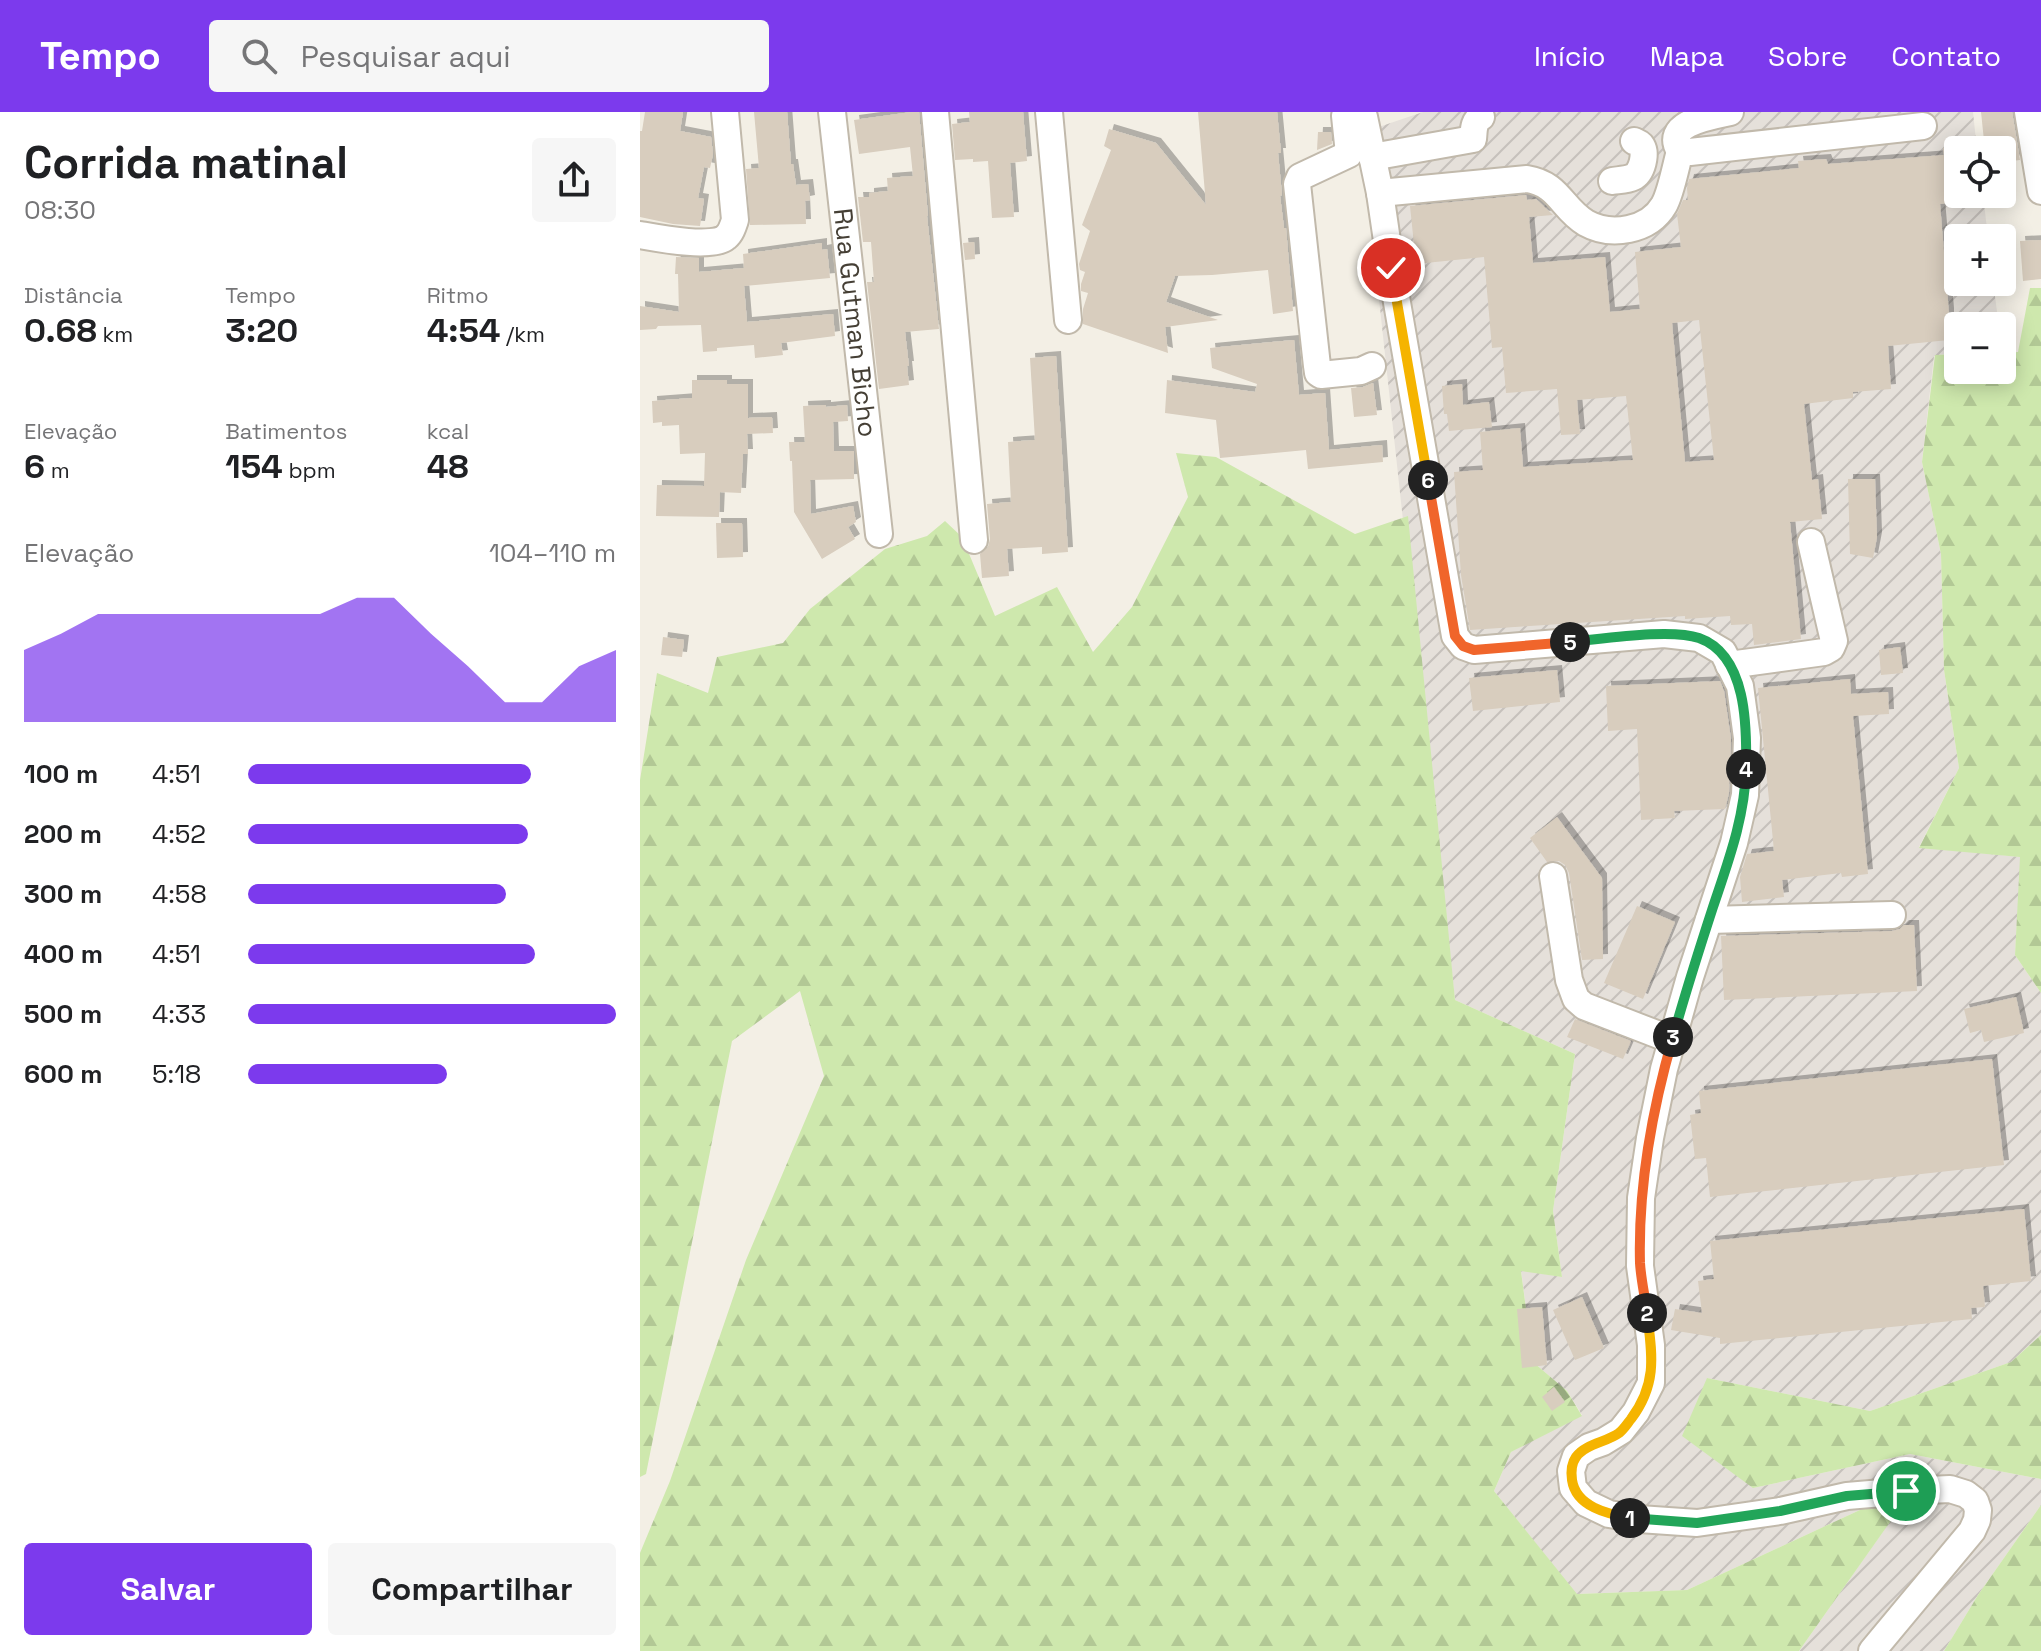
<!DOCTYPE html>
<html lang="pt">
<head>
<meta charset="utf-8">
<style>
  body { margin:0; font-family:"Space Grotesk",sans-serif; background:#f6f6f6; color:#202124; height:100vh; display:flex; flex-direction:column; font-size:30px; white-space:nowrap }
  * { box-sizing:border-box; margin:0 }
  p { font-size:26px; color:#757577 }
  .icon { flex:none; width:44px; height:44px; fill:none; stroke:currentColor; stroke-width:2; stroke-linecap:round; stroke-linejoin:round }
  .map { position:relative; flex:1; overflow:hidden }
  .sheet { display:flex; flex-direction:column; background:#fff; width:640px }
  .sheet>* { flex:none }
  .tools { position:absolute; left:1304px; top:24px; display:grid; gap:16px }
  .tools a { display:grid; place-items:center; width:72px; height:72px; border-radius:8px; background:#fff; box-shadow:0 4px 20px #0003; font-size:40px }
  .pin { position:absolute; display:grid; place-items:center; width:68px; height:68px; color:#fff; margin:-34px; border:4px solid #fff; border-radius:50%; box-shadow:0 2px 8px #0007 }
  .km { position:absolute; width:40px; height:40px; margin:-20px; border-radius:50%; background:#222; color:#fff; font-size:22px; line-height:40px; text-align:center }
  .round { display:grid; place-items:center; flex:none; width:84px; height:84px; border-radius:8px; background:#f6f6f6 }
  .summary { display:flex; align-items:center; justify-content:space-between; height:136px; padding:0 24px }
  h1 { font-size:44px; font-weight:700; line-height:60px }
  .stats { display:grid; grid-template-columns:repeat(3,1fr); gap:12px; height:136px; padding:8px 24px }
  .stats div { display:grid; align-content:center }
  .stats b { font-size:34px; font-weight:700 }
  .stats small { font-size:22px; font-weight:400 }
  .stats p { font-size:22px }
  .chart { height:224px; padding:16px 24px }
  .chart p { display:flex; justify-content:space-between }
  .chart svg { width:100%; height:144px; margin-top:8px; fill:#7c3aed; opacity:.7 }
  .primary-button { display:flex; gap:16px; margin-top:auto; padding:16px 24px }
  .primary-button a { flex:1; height:92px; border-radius:8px; background:#7c3aed; color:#fff; font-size:32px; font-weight:700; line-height:92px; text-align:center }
  .primary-button a+a { background:#f6f6f6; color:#202124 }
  ul { padding:0 24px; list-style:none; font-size:26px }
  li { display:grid; grid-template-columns:128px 96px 1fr; align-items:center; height:60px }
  li i { height:20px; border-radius:10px; background:#7c3aed }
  header { display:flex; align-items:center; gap:48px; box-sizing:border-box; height:112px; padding:0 40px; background:#7c3aed; color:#fff }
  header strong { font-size:38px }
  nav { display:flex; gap:44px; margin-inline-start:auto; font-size:28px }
  .search { width:560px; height:72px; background:#f6f6f6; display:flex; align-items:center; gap:20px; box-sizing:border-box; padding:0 28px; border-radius:8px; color:#757577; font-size:30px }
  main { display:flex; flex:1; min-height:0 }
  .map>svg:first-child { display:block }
  .industrial { fill:url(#industrial-furrows) }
  .forest { fill:url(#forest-firs) }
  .building { fill:#d8cdbe; fill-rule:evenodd; filter:url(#shadow) }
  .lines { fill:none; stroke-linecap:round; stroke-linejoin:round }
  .minor-casing { stroke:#c1b9ab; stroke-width:30 }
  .minor { stroke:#fff; stroke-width:26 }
  .split-1-casing { stroke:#fff; stroke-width:16 }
  .split-2-casing { stroke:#fff; stroke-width:16 }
  .split-3-casing { stroke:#fff; stroke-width:16 }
  .split-4-casing { stroke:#fff; stroke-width:16 }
  .split-5-casing { stroke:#fff; stroke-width:16 }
  .split-6-casing { stroke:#fff; stroke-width:16 }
  .split-7-casing { stroke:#fff; stroke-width:16 }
  .split-1 { stroke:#22a559; stroke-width:10 }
  .split-2 { stroke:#f5b400; stroke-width:10 }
  .split-3 { stroke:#f0652b; stroke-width:10 }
  .split-4 { stroke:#22a559; stroke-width:10 }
  .split-5 { stroke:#22a559; stroke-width:10 }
  .split-6 { stroke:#f0652b; stroke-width:10 }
  .split-7 { stroke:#f5b400; stroke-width:10 }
  .labels { text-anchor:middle; stroke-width:6; stroke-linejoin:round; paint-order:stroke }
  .street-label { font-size:26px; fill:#453f35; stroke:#fff }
</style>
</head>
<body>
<header>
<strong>Tempo</strong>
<div class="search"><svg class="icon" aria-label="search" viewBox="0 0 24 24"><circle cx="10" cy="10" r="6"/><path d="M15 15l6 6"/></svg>Pesquisar aqui</div>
<nav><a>Início</a><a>Mapa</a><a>Sobre</a><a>Contato</a></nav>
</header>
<main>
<section class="sheet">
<div class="summary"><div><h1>Corrida matinal</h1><p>08:30</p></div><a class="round"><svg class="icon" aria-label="share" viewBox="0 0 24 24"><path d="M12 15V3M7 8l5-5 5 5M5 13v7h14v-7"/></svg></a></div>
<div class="stats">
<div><p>Distância</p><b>0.68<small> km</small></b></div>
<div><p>Tempo</p><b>3:20</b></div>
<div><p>Ritmo</p><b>4:54<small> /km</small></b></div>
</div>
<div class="stats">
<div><p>Elevação</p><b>6<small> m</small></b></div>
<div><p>Batimentos</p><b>154<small> bpm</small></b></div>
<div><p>kcal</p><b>48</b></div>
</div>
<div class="chart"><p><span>Elevação</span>104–110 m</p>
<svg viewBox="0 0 160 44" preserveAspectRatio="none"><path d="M0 44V22L10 17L20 11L30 11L40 11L50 11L60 11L70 11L80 11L90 6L100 6L110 17L120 27L130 38L140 38L150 27L160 22V44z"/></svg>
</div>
<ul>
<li><b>100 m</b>4:51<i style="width:77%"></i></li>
<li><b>200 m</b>4:52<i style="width:76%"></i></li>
<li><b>300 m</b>4:58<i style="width:70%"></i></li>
<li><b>400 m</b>4:51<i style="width:78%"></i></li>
<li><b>500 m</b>4:33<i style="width:100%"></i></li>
<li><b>600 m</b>5:18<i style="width:54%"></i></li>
</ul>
<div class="primary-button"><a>Salvar</a><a>Compartilhar</a></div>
</section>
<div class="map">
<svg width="1401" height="1539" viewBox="0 0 1401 1539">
  <defs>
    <pattern id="industrial-furrows" width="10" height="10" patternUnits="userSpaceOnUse" patternTransform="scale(2)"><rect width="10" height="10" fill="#e5e0da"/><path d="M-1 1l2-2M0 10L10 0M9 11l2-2" fill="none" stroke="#c6c1bc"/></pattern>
    <pattern id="forest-firs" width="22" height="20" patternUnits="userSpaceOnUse" patternTransform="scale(2)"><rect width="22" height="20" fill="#cee8ad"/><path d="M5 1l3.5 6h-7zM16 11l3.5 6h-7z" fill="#b2c895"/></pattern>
    <filter id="shadow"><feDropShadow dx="5" dy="-5" stdDeviation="0" flood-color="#0004"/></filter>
  </defs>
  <rect width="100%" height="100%" fill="#f3efe5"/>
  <path class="industrial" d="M783,0H1333L1337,38H1318V82H1343L1348,126H1318V170H1353L1359,214H1318V240L1294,244L1282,350L1301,442L1304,558L1319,656L1279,735L1381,745L1375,843L1401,881V1223L1371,1250L1230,1299L1067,1266L1113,1376L1270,1342L1401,1367V1393L1338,1483L1304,1539H1159L1254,1404L1235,1391L1047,1478L936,1482L854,1379L871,1340L942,1303L927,1279L893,1250L881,1158L922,1165L913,1099L935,942L815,888L721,21Z"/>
  <g class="forest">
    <path d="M1390,176H1401V881L1375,843L1380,745L1279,736L1319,656L1304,558L1301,442L1282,350L1295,243L1318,242V258H1362V241L1378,240Z"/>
    <path d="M536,341L576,345L715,422L768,404L815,888L935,942L913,1099L922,1165L881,1159L893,1250L927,1279L942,1304L871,1340L854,1379L937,1482L1047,1478L1235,1391L1255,1403L1159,1539H0V1441L30,1369L106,1148L184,964L160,879L92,929L6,1362L0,1365V668L17,561L68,581L77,545L143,531L170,497L245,437L287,424L305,409L322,425L355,504L417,475L453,540L492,495L548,385Z"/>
    <path d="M1401,1223V1367L1270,1342L1113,1376L1042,1324L1067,1266L1230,1299L1371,1250Z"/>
    <path d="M1401,1393V1539H1304L1338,1483Z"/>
  </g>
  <g class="building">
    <path d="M5,0H43L40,19L71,25L73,42L70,56L64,55L58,86L64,87L60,114L33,112L0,105V19H2Z"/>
    <path d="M114,0H147L151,52H153L156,73L168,72L170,88L165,89L166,112L110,113L106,57L119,56Z"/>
    <path d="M272,0H279L288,104H287L299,217L265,220L269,254H267L269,273L239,277L227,170H234L231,130H223L218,85H229V81L248,79L247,66L273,64L270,35L219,42L214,8Z"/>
    <path d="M329,0H383L387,49L370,51L374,105L352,106L348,49L333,50V47L315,48L312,12L330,10Z"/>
    <path d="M558,0H637L641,41H638L642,83L640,84L644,116H646L653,199L633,202L628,158L572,163L535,164L526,190L578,208L525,215L528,241L443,212V197L448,181L441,179V172L445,160L440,158L439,152L450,119L442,113L471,38L464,34L469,17L516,31L566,93Z"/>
    <path d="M1341,0H1372L1380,48L1362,50V38H1345Z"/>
    <path d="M678,20H691L692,32L677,38Z"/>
    <path d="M1318,35V90L1300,92L1309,201V228L1248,234L1251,277L1213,280V286L1164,292L1172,368L1178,367L1182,407L1150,410L1161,527L1114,533L1112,512L1091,513L1090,504L1045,507V504L830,518L821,463L814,360L843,358L840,320L880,316L883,355L993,348L986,284L937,288L940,322L921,323L917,277L866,281L862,235L852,236L844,145L776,152L770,94L886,83L887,88L896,87L913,103L889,105L893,151L965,145L970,200L1000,197L995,140L1041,135L1037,102L1043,88H1048L1047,76L1049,67L1159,56L1158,49L1186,47L1188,52L1304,43L1303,36ZM1059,208L1074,348L1045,350L1032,211Z"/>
    <path d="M1401,128V167L1383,169L1380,129Z"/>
    <path d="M334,130L335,147L325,148L323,131Z"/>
    <path d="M182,131V138L187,137L190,166L104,174L107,210L193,202L195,224L141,231L143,243L115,246L114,233L77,236V239L63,240L61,213L18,214L16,217L0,218V194L39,200L38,162H35L36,145L59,146V160L104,156L103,142Z"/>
    <path d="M654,228L659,283L685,281L689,338L742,333L743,350L668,357L666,338L580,346L576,308L525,301L527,268L615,280L617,272L572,256L570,236Z"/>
    <path d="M416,244L428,440L402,442V435L367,437L369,464L342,466L340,442L348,435L350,427L347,392L371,390L368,330L395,328L390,246Z"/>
    <path d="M52,268H87V272H108V306L132,305L133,321L107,322L108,342H103L101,381L80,380L79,405L16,404L17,373L64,374L65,341L40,342L39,313L22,314V310L13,311L12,289L52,286Z"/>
    <path d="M733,271L737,303L714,305L711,276L723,275Z"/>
    <path d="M822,272L823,293L849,290L852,315L809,319L807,302H804L802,274Z"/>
    <path d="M186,293V295L207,293L208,309L193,310L194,339H214V367L170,368L171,402L213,394L216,410L208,415L215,427L182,447L154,400L152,349H150L149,330H165L163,294Z"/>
    <path d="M1208,367H1235L1237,425L1233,446L1210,442Z"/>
    <path d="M76,411H102L103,445L77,446Z"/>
    <path d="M23,525L44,528L42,545L21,543Z"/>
    <path d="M1260,535L1263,561L1241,563L1239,538Z"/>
    <path d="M917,558L920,590L833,599L829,566Z"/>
    <path d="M1210,567L1211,582L1248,580L1249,602L1213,604L1228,762L1202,765L1201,761L1142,768L1144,785L1102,790L1100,765L1107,742L1134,739L1118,576Z"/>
    <path d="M1080,569L1084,579L1091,627L1089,681L1085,697L1034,699L1035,706L1001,708L997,617L968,619L966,574Z"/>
    <path d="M917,705L962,766L963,847L942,848L929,761L925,753L919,749L907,750L890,726Z"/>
    <path d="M997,794L1035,810L1003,887L964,871Z"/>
    <path d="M1264,813H1274L1277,879L1084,888L1081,824L1252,819L1260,817Z"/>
    <path d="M1376,885L1384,921L1344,930L1341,918L1330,921L1324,897Z"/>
    <path d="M935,907L991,929L983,947L927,925Z"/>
    <path d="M1352,947L1364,1053L1070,1085L1066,1046L1055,1047L1050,1003L1061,1001L1059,979Z"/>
    <path d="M1384,1097L1391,1169L1343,1174L1345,1195L1331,1196L1332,1207L1080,1232V1226L1031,1218L1035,1197L1062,1201L1058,1169L1074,1167L1070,1129Z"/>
    <path d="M942,1185L964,1236L935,1248L913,1198Z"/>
    <path d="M902,1195L907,1253L882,1256L877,1197Z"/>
    <path d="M914,1275L925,1290L912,1299L902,1285Z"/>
  </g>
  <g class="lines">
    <defs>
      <g id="minor">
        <path id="s1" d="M192,0L239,422"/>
        <path d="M295,0L334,428"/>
        <path d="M409,0L428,208"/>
        <path d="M1090,0C1072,4 1022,11 1040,39L1050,40L1283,14"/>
        <path d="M1388,0L1401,79"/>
        <path d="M705,4L709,42L660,65L657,72L677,254L678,261L681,263L721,259L732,254"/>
        <path d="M724,5L740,81L751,156L815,524L823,534L834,538L1024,522L1059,526L1083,540L1100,574L1107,626L1105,683L1094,731L1050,865L1024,957L1010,1026L1001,1086L1000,1154L1011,1233V1271L996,1300L981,1319L963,1330L949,1335L936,1344L931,1359L933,1376L946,1391L969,1402L999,1407L1057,1411L1140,1399L1207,1384L1266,1379L1310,1377L1326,1382L1335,1389L1338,1398L1337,1408L1332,1419L1232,1539"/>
        <path d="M732,45L833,27C834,18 833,10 841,5"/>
        <path d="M972,69C978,68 987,68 993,65C1002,61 1007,41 1001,33C999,31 996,30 994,29"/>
        <path d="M740,81L887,67C919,72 922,97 946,111C971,125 1009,119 1024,93C1031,81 1036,53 1040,39"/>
        <path d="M0,123C17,126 73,137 86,125C91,121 93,114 95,108L85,0"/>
        <path d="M1089,553L1184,540L1191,536L1194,529L1171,430"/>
        <path d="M913,764L929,868L936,887L944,894L1032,928"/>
        <path d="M1069,808L1252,803"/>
      </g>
    </defs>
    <use href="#minor" class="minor-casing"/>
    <use href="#minor" class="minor"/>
  </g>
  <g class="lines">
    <defs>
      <path id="split-1" d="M990,1406L1057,1411L1140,1399L1207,1384L1266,1379"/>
      <path id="split-2" d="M990,1406C968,1402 936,1395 932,1368C931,1361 931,1352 936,1345C945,1332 967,1330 979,1321C984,1317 987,1312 991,1307C1018,1271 1012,1242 1007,1201"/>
      <path id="split-3" d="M1007,1201C1005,1184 1001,1168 1000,1151C998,1075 1012,998 1033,925"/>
      <path id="split-4" d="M1033,925C1045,882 1059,838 1073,795C1088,750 1105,705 1106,657"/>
      <path id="split-5" d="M930,530C963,527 1030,516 1059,526C1107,543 1107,615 1106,657"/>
      <path id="split-6" d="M788,368L815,524L823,534L834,538L930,530"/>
      <path id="split-7" d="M751,156L788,368"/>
    </defs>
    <use href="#split-1" class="split-1-casing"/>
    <use href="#split-2" class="split-2-casing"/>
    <use href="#split-3" class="split-3-casing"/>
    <use href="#split-4" class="split-4-casing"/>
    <use href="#split-5" class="split-5-casing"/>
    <use href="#split-6" class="split-6-casing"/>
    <use href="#split-7" class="split-7-casing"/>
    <use href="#split-1" class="split-1"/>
    <use href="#split-2" class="split-2"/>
    <use href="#split-3" class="split-3"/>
    <use href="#split-4" class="split-4"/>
    <use href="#split-5" class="split-5"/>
    <use href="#split-6" class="split-6"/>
    <use href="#split-7" class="split-7"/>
  </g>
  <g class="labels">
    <g class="street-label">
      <text dy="9" stroke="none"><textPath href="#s1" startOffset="212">Rua Gutman Bicho</textPath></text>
    </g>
  </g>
</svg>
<div class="tools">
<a><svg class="icon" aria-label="locate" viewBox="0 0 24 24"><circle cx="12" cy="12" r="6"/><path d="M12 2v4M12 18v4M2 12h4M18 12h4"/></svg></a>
<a>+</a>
<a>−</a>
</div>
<div class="pin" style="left:1266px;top:1379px;background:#1e9e55"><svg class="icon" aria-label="arrive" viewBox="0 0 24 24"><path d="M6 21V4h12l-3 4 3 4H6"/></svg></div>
<div class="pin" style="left:751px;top:156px;background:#d93025"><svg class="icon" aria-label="check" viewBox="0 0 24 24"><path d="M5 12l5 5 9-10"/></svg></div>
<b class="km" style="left:990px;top:1406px">1</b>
<b class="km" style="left:1007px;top:1201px">2</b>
<b class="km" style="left:1033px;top:925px">3</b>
<b class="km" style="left:1106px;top:657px">4</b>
<b class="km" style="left:930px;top:530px">5</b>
<b class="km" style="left:788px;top:368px">6</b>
</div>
</main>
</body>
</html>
